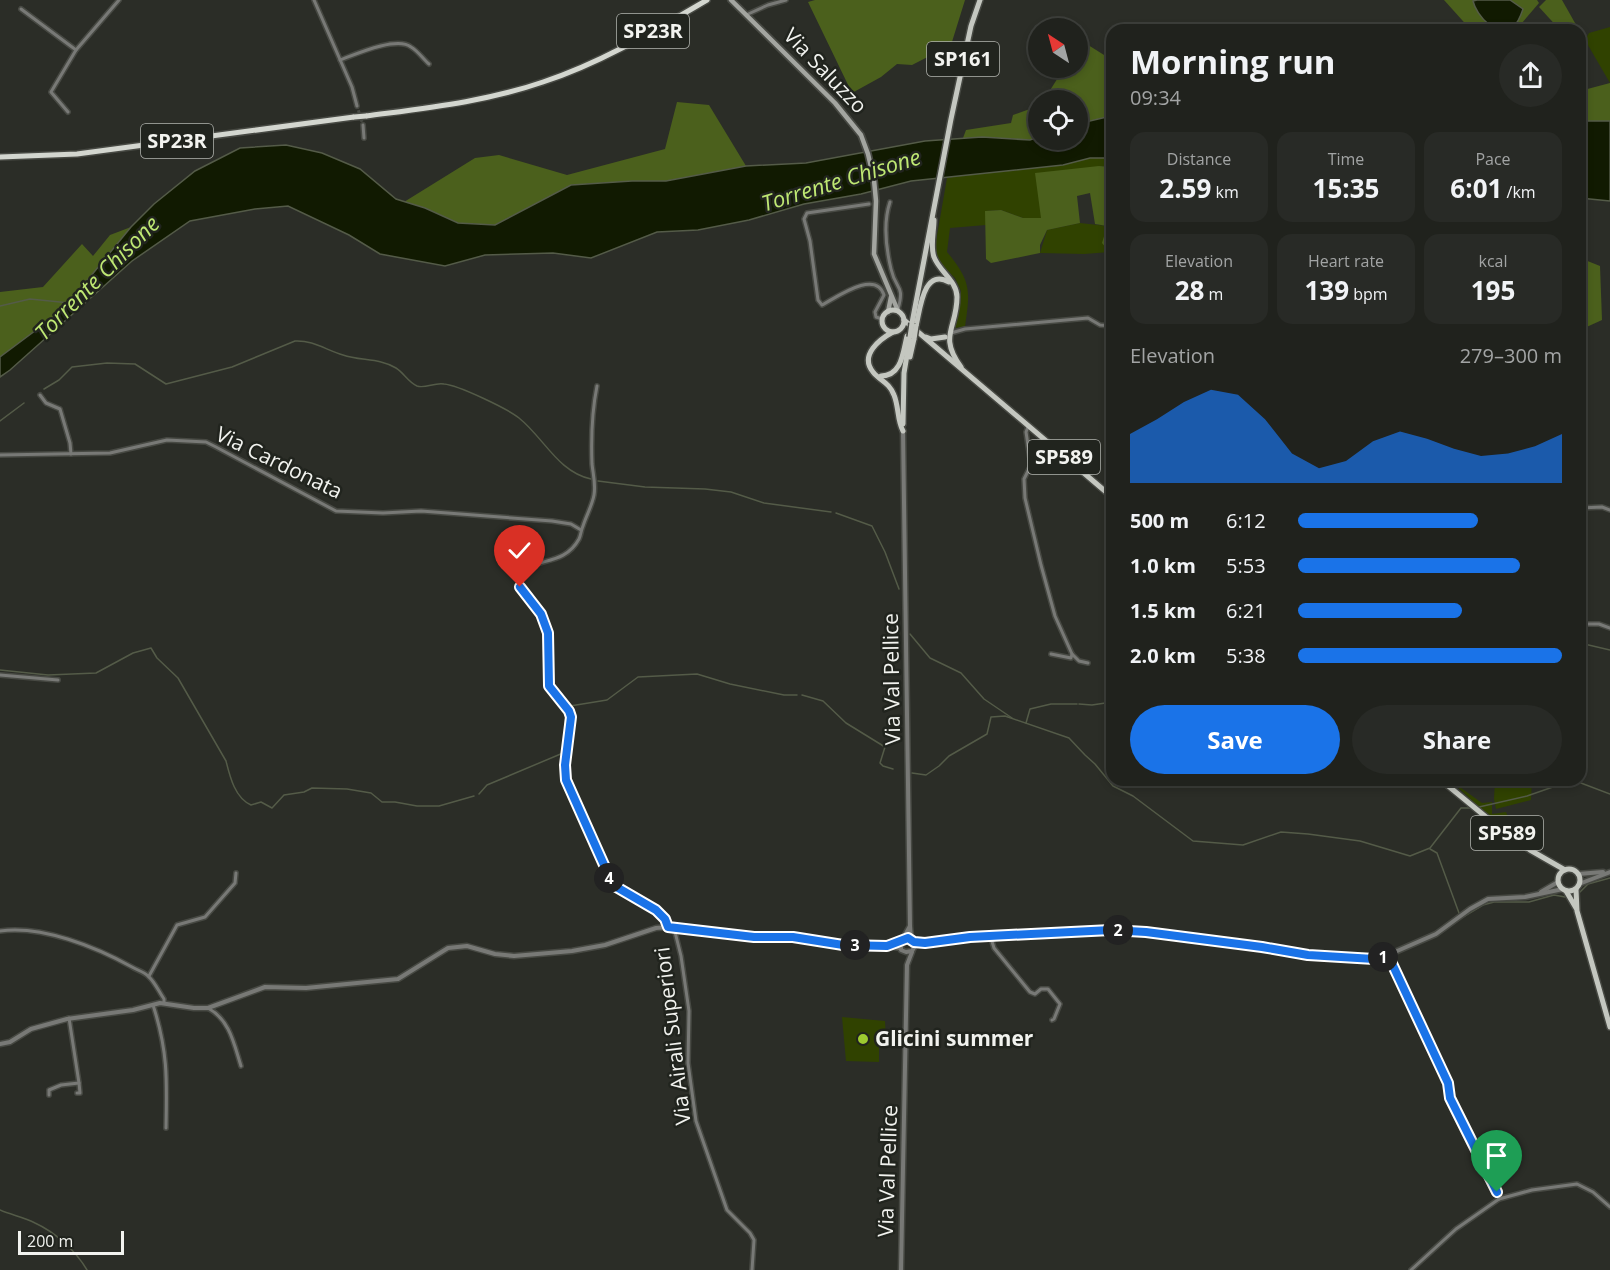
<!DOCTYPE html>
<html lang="en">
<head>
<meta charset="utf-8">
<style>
  body { margin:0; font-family:"Open Sans",sans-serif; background:#282a26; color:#f1f3f6; height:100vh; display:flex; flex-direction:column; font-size:22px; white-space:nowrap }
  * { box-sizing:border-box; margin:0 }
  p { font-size:20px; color:#a2a4a4 }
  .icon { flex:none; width:33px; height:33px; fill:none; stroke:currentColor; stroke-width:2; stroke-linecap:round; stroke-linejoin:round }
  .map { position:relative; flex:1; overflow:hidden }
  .panel { position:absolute; left:1106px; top:24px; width:480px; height:762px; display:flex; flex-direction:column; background:#20221d; border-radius:18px; box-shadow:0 3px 9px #0003,0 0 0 2px #3d3f3b }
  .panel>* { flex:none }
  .needle { width:39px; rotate:324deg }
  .fabs { position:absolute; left:1028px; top:18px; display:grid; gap:12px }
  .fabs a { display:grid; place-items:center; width:60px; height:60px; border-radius:50%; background:#20221d; box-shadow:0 3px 9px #0003,0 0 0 2px #3d3f3b; font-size:30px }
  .scale { position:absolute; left:18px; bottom:15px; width:106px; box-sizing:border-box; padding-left:6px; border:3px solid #f2f3ef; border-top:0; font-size:16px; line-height:21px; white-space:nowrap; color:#f2f3ef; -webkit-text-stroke:4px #21241e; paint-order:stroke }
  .pin { position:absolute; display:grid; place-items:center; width:51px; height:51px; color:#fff; margin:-62px -26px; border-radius:50% 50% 50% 0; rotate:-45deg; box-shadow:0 0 6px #0007 }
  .pin .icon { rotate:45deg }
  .km { position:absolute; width:30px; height:30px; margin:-15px; border-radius:50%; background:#222; color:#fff; font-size:16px; line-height:30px; text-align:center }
  .round { display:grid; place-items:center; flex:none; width:63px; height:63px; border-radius:32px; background:#282a26 }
  .overview { display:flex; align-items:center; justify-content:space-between; height:102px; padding:0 24px }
  h1 { font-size:33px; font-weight:700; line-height:45px }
  .stats { display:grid; grid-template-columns:repeat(3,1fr); gap:9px; height:102px; padding:6px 24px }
  .stats div { display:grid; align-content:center; border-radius:15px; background:#282a26; text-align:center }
  .stats b { font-size:26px; font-weight:700 }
  .stats small { font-size:16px; font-weight:400 }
  .stats p { font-size:16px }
  .chart { height:168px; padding:12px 24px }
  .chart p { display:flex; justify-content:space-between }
  .chart svg { width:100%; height:108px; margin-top:6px; fill:#1a73e8; opacity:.7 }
  .action { display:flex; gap:12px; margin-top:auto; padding:12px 24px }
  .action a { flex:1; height:69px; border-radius:36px; background:#1a73e8; color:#fff; font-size:24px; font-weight:700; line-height:69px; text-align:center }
  .action a+a { background:#282a26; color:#f1f3f6 }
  ul { padding:0 24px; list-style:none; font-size:20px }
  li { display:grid; grid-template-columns:96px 72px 1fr; align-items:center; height:45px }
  li i { height:15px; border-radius:8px; background:#1a73e8 }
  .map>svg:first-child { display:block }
  .green { fill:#304200 }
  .forest { fill:#4b601c }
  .water { fill:#111a01; stroke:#545b48; stroke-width:1.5 }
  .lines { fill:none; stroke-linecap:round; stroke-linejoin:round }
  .stream { stroke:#545b48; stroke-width:1.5 }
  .minor-tunnel { stroke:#494b45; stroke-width:3; stroke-dasharray:3 1.5; stroke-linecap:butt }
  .minor-casing { stroke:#474943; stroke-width:6 }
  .tertiary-casing { stroke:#474943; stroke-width:7 }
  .secondary-casing { stroke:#474943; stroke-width:8 }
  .primary-casing { stroke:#474943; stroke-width:8 }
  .trunk-casing { stroke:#474943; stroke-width:8 }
  .minor { stroke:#787976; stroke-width:3 }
  .tertiary { stroke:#787976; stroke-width:4 }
  .secondary { stroke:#a3a5a0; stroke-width:4.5 }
  .primary { stroke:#c4c7c0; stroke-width:5 }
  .trunk { stroke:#d3d6cf; stroke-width:5 }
  .primary-bridge-casing { stroke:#474943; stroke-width:8; stroke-linecap:butt }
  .trunk-bridge-casing { stroke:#474943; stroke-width:8; stroke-linecap:butt }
  .primary-bridge { stroke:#c4c7c0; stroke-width:5 }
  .trunk-bridge { stroke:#d3d6cf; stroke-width:5 }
  .route-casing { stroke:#fff; stroke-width:12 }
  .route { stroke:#1a73e8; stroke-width:8 }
  .poi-dot { fill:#9dca30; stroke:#21241e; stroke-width:2 }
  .labels { text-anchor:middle; stroke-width:5; stroke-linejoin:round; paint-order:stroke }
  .shield { fill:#21241e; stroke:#b3b5b0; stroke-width:1.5 }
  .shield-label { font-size:20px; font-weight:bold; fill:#f2f3ef }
  .street-label { font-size:21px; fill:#f2f3ef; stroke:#21241e }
  .poi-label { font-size:21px; font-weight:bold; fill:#f2f3ef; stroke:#21241e; text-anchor:start }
  .water-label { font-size:22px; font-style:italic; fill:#bfe873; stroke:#21241e }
</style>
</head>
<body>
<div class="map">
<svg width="1610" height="1270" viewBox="0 0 1610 1270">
  <rect width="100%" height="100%" fill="#2b2d27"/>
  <g class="green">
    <path d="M1610,27V83L1585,40L1589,33Z"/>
    <path d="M1090,158H1111V167L1099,166L1042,218H1023L1001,210L986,211V225L950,228L947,252C972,282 970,291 965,327L954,328L961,291L955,278L938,261L935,247L947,178L999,170L1063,165Z"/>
    <path d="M1080,223L1107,226L1110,252L1084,254L1040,253L1047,230Z"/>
    <path d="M1450,780L1482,803L1492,802V814L1506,812L1514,831L1522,841L1481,809Z"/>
    <path d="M1495,780H1532L1531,800L1496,809L1494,799Z"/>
    <path d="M842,1017L885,1021L886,1038L879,1040V1062L846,1061Z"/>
  </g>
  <g class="forest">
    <path d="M815,0H965L951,45L912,65L897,64L881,77L852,93L808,2Z"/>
    <path d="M1444,0H1537L1539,3L1516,30H1471Z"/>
    <path d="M1546,0H1562L1579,30H1560L1539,7Z"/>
    <path d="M1077,38L1112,60L1111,116L1077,124V100H1044L1064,68H1077Z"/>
    <path d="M1610,83V121H1580V91Z"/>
    <path d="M677,102L709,105L746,166L666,181H632L571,185L495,225L458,223L425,208L404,202L475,158L499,155L567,175L665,149Z"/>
    <path d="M1038,106V137L1030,140L963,138L966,130L1011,123L1013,115Z"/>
    <path d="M1099,166L1111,167V254L1102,243L1107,226L1095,224L1090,193L1077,196L1080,223L1047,230L1040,245V253L991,263L986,259L985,211L1001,210L1023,218H1041L1035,173Z"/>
    <path d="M131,227L63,310L0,357V292L43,287L82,244L93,256L110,235Z"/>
    <path d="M1580,258L1600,266L1602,320L1580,330Z"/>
  </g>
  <g class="water">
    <path d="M1477,0H1510L1523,9C1521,15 1518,23 1513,27C1498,40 1476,15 1473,1Z"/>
    <path d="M1111,116V158H1090L1063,165L911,181L861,194L804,204L749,220L698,230L657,232L591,258L553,253L485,255L445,266L380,254L349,235L288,206L255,209L190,221L132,261L10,370L0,377V357L63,310L131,227L154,204L195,171L240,148L286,145L322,153L360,169L396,199L425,208L458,223L495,225L571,185L632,181H666L746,166L806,163L925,141L982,137L1030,140L1038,137V140H1077V124Z"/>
    <path d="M1580,121H1610V201L1580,198Z"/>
  </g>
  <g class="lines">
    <g class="stream">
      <path d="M0,306L30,299L70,303"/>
      <path d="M44,389L59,380L72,367L107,363L135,364L166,384L232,367L295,341C313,340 326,350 343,355C360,361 380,358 396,368C404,373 408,382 417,386C425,389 435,382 444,384C458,385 508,409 519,418C544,438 558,472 591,479"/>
      <path d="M0,421L24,403"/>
      <path d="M598,481L645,487L705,489L731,492L764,503L831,512"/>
      <path d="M836,513L872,526L885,552L899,589"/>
      <path d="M910,634L930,658L961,673L984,699L1012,718"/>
      <path d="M1580,643L1610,650"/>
      <path d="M0,670L48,675L96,673L133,653L151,648L157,658L178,678L226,761C230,777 235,798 251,805L261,802L272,808L284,795L304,792L312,788L347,789L371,793L382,802H395L417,806H439L474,796"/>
      <path d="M802,695L823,701L846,723L885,747L880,763L883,766L893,769"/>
      <path d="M1079,704L1092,705L1112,702"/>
      <path d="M570,706L607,700L638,677L697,674L730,684L784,695H797"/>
      <path d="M1026,723L1030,709L1051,704H1077"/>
      <path d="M912,773L926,775L939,766L949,756L987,734L991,717L1005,716L1069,738L1085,755L1095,764L1113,786L1133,796L1193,841L1243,845L1281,832L1308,834L1360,841L1410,856L1430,848L1461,808H1470"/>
      <path d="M479,794L487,785L563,753L566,710"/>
      <path d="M1479,807L1527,796L1573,780L1610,794"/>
      <path d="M1430,849L1437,853L1459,913"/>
      <path d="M1579,893L1588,884L1610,878"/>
      <path d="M1463,917L1483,905L1494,902H1529L1554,895L1565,897"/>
      <path d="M0,1210C11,1215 24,1217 35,1223C55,1232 76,1251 87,1270"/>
    </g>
    <path class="minor-tunnel" d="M357,106L363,125"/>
    <defs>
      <g id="minor">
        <path d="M314,0L352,87L357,106"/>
        <path d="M21,9L76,50"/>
        <path d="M746,15L768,5L786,0"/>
        <path d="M340,60C356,54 397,36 411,47C418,51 423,59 429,64"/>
        <path d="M68,112L51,92L76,50L119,0"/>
        <path d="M363,125L364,138"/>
        <path d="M890,202C883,223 886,248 891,269C896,291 905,284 898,309"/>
        <path d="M869,204L807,213L804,219L810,241L818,300L822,305C837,297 876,269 884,295L875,312L876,317L882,319"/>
        <path d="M951,333L965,329L1088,318L1100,325L1112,326"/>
        <path d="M597,386C592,411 591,438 592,464C593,474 596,484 594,495C592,506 586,516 583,526C581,530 581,535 579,539C562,570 528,554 518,580L520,587L541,614L548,633L549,686L569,711L571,717L566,742L565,773L590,836L613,885L656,910L665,919L668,927"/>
        <path d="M40,395L46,403L60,409L70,443L71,454"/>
        <path d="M1028,427L1026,432L1031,465L1024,479L1025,498L1041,565L1055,616L1072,654L1079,661L1088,663"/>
        <path d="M0,455L110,453L167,440L206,442L216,447L336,511L383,513L421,511L552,521L571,524L581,530"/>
        <path d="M1580,508L1602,507L1610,510"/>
        <path d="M1580,624H1599L1610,628"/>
        <path d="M1051,654L1071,658L1072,654"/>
        <path d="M0,675L58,680"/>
        <path d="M674,928L681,956L689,1011L688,1063L696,1121L727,1210L750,1233L754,1240L752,1270"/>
        <path d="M0,931C42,925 96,947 132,967C137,970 144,972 148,976C155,982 159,992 164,999V1003"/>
        <path d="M990,935L994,948L1030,992L1035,994L1041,989H1048L1060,1004L1054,1019L1052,1020"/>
        <path d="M1389,955L1448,1083L1450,1098L1494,1184L1499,1199"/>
        <path d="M149,976L177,925L205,917L235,883L236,873"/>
        <path d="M153,1005C168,1051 167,1080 166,1128"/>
        <path d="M208,1008C230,1020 234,1044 241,1066"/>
        <path d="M77,1093H80L79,1083"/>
        <path d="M49,1095V1090L61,1085L79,1083L69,1018"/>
        <path d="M1411,1270L1456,1229L1499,1199L1532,1190L1577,1184L1593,1192L1610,1207"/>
      </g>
      <g id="tertiary">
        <path d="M903,431L910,926L911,938L915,946L912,951L906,952L901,950L900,944L910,926"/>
        <path d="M1578,874L1603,872"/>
        <path d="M1579,884L1610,872"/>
        <path d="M1541,892L1558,882"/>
        <path d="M914,942L925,943L970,937L1034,932L1111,930L1145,932L1262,947L1308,955L1374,959L1388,955L1436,934L1470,909L1488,899L1525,897L1563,889"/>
        <path d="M0,1044L10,1042L31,1029L67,1019L133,1010L160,1003L194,1008H208L265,987L306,988L398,979L448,948L467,946L495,954L514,956L572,951L605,945L656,928L668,927L717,934L762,937H793L843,945L887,946L901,948"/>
        <path d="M901,1270L907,965L912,952"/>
      </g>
      <g id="secondary">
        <path d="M731,0L835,103L861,135L868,154L874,180L876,201L874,254L898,311"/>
        <path d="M888,312L891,297"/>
      </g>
      <g id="primary">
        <path d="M934,220C934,231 930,247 934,257C939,271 957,281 957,297C957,328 938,336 961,367"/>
        <circle cx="893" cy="321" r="11"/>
        <path d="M904,320L1112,497"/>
        <path d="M912,323L951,119L971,26L980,0"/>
        <path d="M916,326C920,311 923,267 949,282"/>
        <path d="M893,332C880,339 859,355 873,372C880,381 889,382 894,395C899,407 897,420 903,431"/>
        <path d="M926,337L931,339L945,337"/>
        <path d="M910,357L914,339"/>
        <path d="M881,376C902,376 903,352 907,336"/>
        <path d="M903,424L904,373L910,337"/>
        <path d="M1441,780L1503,831L1530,850L1565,870"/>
        <circle cx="1569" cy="880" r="11"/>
        <path d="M1576,889L1577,911L1610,1027"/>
        <path d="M1566,891L1576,908"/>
      </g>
      <g id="trunk">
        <path d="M366,116C426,108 485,102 543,82C601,63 654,31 707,0"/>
        <path d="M0,157L77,154L354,117"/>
      </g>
    </defs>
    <use href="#minor" class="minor-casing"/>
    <use href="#tertiary" class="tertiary-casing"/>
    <use href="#secondary" class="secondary-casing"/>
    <use href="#primary" class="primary-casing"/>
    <use href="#trunk" class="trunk-casing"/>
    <use href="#minor" class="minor"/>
    <use href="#tertiary" class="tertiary"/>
    <use href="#secondary" class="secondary"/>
    <use href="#primary" class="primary"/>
    <use href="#trunk" class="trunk"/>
    <defs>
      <g id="primary-bridge">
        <path d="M910,337L912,323"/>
        <path d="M914,339L916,326"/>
      </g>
      <path id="trunk-bridge" d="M354,117L366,116"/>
    </defs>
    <use href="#primary-bridge" class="primary-bridge-casing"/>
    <use href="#trunk-bridge" class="trunk-bridge-casing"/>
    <use href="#primary-bridge" class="primary-bridge"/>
    <use href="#trunk-bridge" class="trunk-bridge"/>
  </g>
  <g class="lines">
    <defs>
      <path id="route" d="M520,587L541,614L548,633L549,686L569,711L571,717L565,765L566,780L613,885L656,910L665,919L668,927L754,937H793L843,945L887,946L908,938L914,942L925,943L970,937L1111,930L1146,932L1262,947L1308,955L1374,959L1388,955L1448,1083L1450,1098L1497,1192"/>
    </defs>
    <use href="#route" class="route-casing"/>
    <use href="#route" class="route"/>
  </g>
  <circle class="poi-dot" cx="863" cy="1039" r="6"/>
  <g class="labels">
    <g class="shield">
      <rect x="617" y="14" width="72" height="34" rx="4.5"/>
      <rect x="927" y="42" width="72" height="34" rx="4.5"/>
      <rect x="141" y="124" width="72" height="34" rx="4.5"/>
      <rect x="1028" y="440" width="72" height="34" rx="4.5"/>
      <rect x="1471" y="816" width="72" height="34" rx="4.5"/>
    </g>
    <g class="shield-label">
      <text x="653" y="38">SP23R</text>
      <text x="963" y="66">SP161</text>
      <text x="177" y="148">SP23R</text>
      <text x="1064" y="464">SP589</text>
      <text x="1507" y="840">SP589</text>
    </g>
    <g class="street-label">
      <text transform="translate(825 71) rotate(46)" y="7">Via Saluzzo</text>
      <text transform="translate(279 463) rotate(26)" y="7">Via Cardonata</text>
      <text transform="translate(892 679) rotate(-91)" y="7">Via Val Pellice</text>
      <text transform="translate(673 1036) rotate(-97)" y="7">Via Airali Superiori</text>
      <text transform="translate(888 1171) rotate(-88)" y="7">Via Val Pellice</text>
    </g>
    <g class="poi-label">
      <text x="875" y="1046">Glicini summer</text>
    </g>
    <g class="water-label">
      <text transform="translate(841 180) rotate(-17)" y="8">Torrente Chisone</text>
      <text transform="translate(97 278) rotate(-45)" y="8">Torrente Chisone</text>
    </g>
  </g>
</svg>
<div class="fabs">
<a><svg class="needle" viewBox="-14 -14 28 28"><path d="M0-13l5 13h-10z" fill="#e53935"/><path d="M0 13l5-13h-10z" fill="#a2a4a4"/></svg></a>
<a><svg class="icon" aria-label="locate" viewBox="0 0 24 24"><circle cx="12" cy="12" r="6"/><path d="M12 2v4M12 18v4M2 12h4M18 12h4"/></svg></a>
</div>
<div class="scale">200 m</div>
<div class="pin" style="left:1497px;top:1192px;background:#1e9e55"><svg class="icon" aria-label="arrive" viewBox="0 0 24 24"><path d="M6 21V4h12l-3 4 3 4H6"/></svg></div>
<div class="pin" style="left:520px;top:587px;background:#d93025"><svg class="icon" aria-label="check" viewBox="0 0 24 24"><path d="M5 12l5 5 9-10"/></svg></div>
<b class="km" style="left:1383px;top:957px">1</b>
<b class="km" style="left:1118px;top:930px">2</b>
<b class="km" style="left:855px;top:945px">3</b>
<b class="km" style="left:609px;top:878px">4</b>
<section class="panel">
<div class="overview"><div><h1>Morning run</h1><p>09:34</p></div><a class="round"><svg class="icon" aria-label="share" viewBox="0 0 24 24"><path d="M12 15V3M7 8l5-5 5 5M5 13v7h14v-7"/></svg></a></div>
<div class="stats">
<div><p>Distance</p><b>2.59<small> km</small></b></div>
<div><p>Time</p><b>15:35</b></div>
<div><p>Pace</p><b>6:01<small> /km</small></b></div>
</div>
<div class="stats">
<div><p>Elevation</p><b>28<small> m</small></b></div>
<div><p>Heart rate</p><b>139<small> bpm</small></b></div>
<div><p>kcal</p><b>195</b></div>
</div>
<div class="chart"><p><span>Elevation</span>279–300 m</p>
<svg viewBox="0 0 160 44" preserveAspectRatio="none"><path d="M0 44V24L10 18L20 11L30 6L40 8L50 18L60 32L70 38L80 35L90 27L100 23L110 26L120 30L130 33L140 32L150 29L160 24V44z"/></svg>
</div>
<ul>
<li><b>500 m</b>6:12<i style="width:68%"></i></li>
<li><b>1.0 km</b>5:53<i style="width:84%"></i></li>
<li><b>1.5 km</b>6:21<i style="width:62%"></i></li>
<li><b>2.0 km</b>5:38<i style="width:100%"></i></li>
</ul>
<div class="action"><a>Save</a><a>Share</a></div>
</section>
</div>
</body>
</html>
